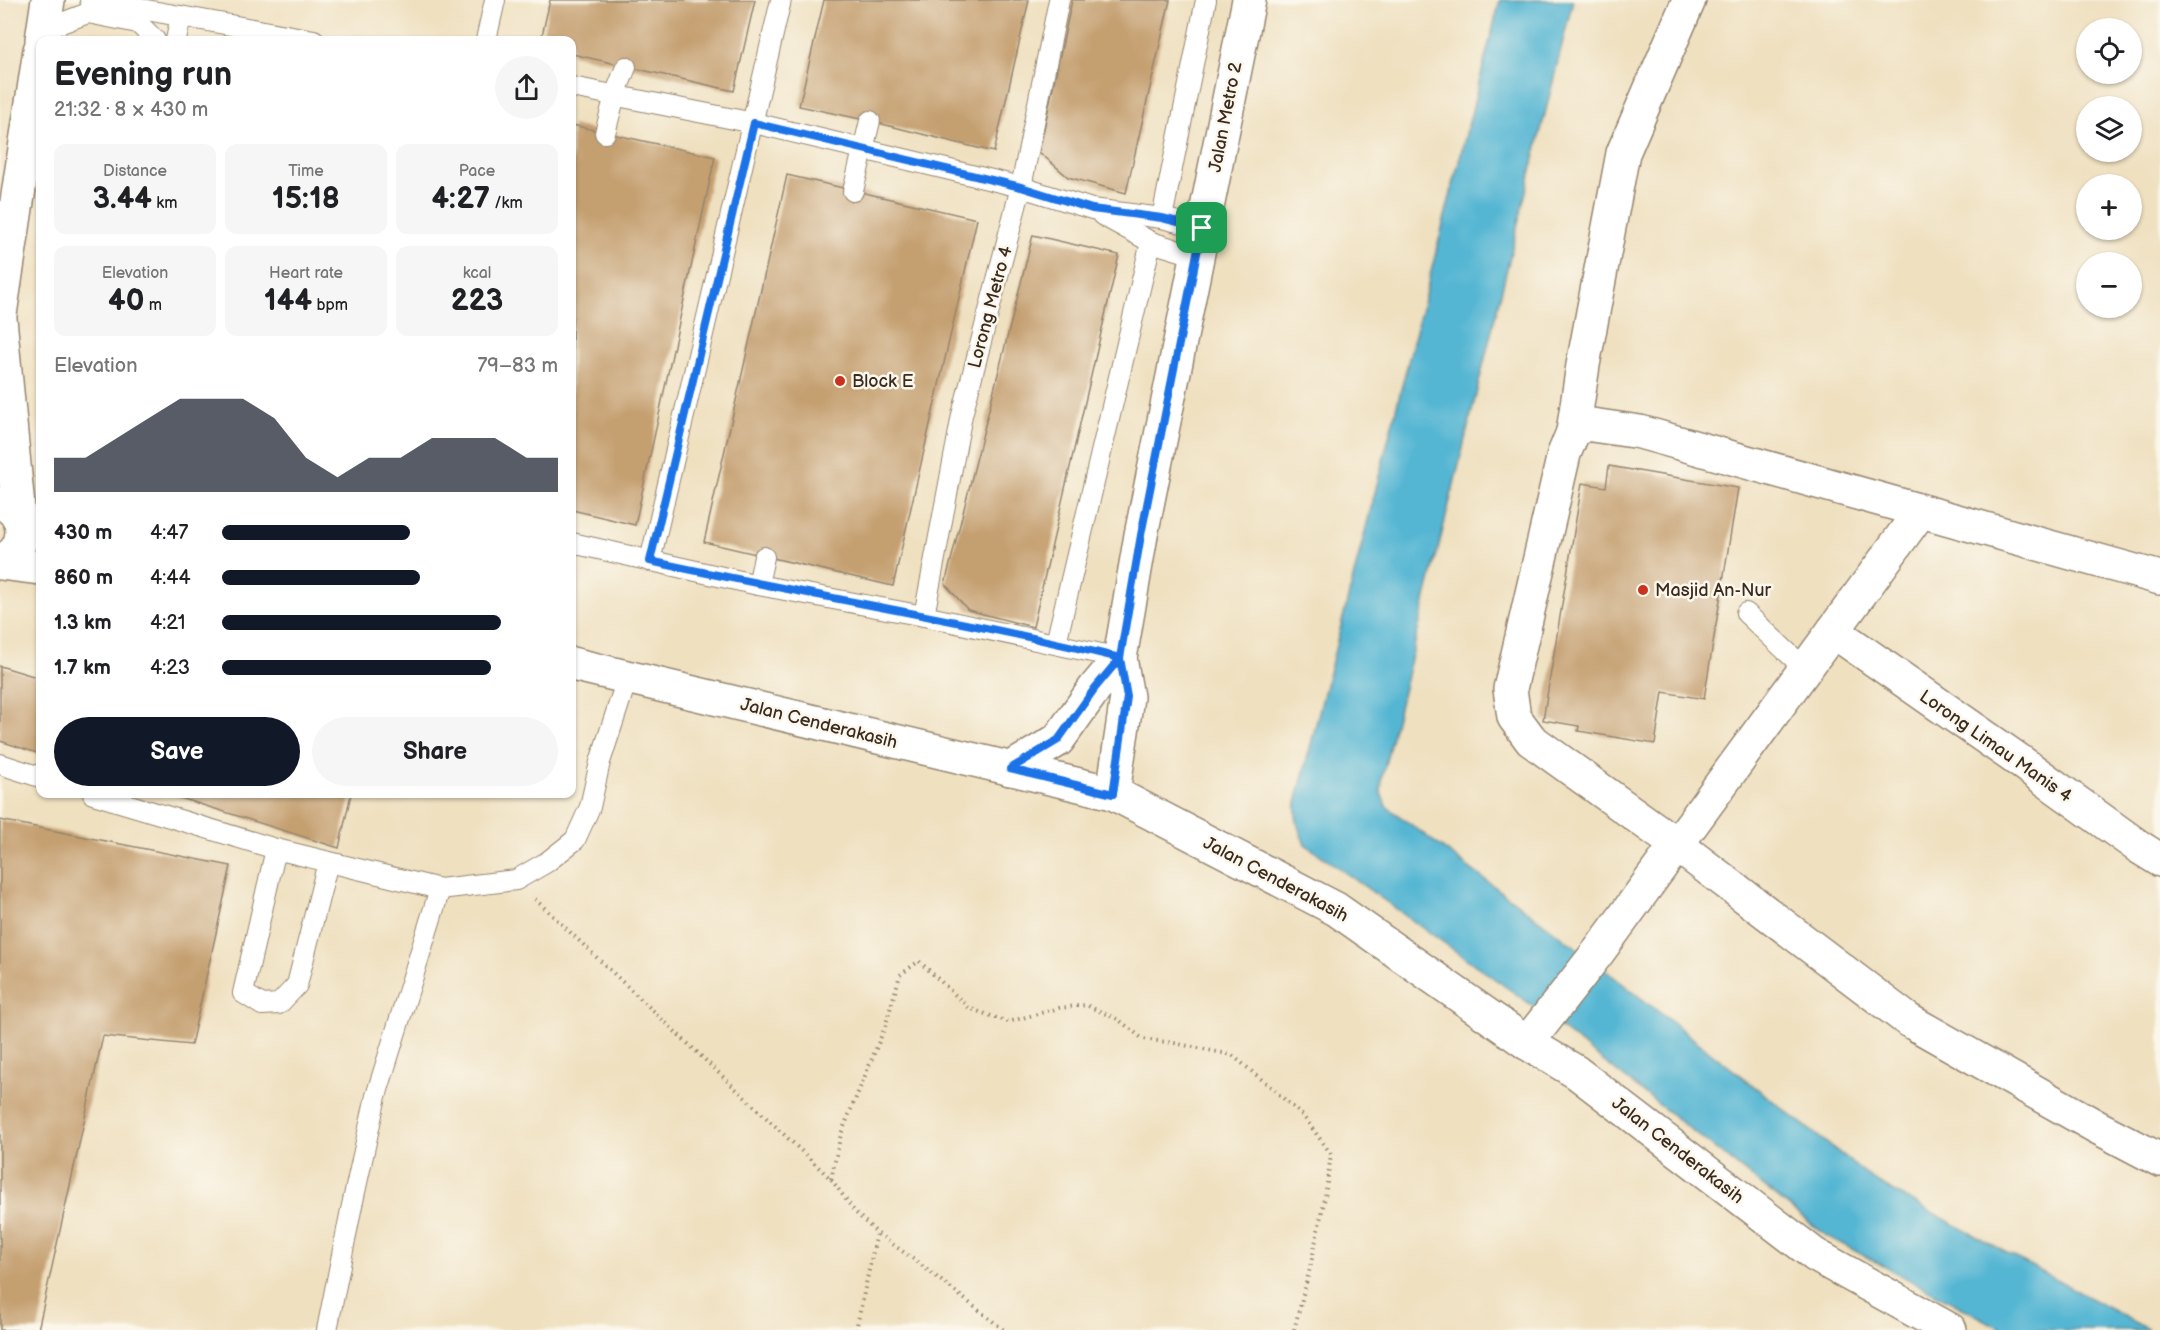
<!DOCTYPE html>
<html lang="en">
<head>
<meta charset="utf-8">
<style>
  body { margin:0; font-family:"Balsamiq Sans",sans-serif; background:#f6f6f6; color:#202124; height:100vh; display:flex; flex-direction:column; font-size:22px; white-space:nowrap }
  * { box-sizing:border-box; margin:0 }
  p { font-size:20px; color:#757577 }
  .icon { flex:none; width:33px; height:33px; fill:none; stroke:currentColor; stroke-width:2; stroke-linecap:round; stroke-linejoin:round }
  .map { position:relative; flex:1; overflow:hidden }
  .side { position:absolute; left:36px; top:36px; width:540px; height:762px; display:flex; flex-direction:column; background:#fff; border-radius:12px; box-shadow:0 2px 4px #0004 }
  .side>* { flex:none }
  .fabs { position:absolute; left:2076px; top:18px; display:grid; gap:12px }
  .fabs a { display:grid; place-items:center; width:66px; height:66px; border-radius:50%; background:#fff; box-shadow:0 2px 4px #0004; font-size:30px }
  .pin { position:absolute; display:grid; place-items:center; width:51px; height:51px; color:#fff; margin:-26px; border-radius:12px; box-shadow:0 3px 9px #0006 }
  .round { display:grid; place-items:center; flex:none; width:63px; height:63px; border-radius:32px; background:#f6f6f6 }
  .summary { display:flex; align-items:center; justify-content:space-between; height:102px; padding:0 18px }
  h1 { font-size:33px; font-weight:600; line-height:45px }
  .stats { display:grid; grid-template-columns:repeat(3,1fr); gap:9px; height:102px; padding:6px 18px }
  .stats div { display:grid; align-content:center; border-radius:12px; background:#f6f6f6; text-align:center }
  .stats b { font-size:30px; font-weight:600 }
  .stats small { font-size:16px; font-weight:400 }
  .stats p { font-size:16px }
  .chart { height:168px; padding:12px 18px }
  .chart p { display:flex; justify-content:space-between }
  .chart svg { width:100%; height:108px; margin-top:6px; fill:#111827; opacity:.7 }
  .button { display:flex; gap:12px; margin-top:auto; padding:12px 18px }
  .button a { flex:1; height:69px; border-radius:36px; background:#111827; color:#fff; font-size:24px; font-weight:600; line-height:69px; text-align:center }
  .button a+a { background:#f6f6f6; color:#202124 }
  ul { padding:0 18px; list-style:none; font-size:20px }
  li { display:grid; grid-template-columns:96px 72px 1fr; align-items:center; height:45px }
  li i { height:15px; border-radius:8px; background:#111827 }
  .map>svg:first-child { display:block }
  .water { fill:#55b6d3; stroke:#487078; stroke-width:1.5 }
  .building { fill:#c49f6f }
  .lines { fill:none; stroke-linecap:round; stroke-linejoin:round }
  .service-casing { stroke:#95856f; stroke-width:22 }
  .minor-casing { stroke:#95856f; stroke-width:36 }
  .tertiary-casing { stroke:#95856f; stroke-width:36 }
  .path { stroke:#95856f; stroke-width:4; stroke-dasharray:1.5 4.5; stroke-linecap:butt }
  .service { stroke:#fff; stroke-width:20 }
  .minor { stroke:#fff; stroke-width:33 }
  .tertiary { stroke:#fff; stroke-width:33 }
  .route-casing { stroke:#fff; stroke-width:12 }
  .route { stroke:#1a73e8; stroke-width:8 }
  .poi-dot { fill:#c8321e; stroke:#fbf7ec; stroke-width:2 }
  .labels { text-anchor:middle; stroke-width:5; stroke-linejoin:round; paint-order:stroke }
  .street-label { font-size:18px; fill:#3b2a1e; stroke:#fbf7ec }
  .poi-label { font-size:18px; fill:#3b2a1e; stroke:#fbf7ec; text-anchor:start }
</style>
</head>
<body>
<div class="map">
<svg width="2160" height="1330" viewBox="0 0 2160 1330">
  <rect width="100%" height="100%" fill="#fbf7ec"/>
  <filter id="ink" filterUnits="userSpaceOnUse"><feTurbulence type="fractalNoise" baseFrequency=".0167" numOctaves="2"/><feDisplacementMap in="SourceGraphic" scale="12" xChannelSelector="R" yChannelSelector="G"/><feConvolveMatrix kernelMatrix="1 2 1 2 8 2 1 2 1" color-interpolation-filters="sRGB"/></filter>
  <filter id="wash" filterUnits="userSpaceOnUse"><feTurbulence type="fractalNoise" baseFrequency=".008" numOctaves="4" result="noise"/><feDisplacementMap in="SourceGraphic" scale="24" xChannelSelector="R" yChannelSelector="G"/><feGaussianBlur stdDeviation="1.35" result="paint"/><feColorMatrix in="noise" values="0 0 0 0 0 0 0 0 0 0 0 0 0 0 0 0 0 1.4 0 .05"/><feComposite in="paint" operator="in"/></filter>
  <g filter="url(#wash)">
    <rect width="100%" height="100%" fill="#efe0c0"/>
    <path class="water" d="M1500,0H1573L1382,777L1381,793L1386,806L1573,945L1878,1183L2149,1330H2004L1827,1236L1530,1004L1305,844C1298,829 1295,819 1296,803Z"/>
    <g id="blocks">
      <g class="building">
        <path d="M550,0H755L734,91L572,54V40H541Z"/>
        <path d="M824,0H1029L994,152L870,121L799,106Z"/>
        <path d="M1072,0H1170L1126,193L1068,177L1039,152Z"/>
        <path d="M572,125L715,157L635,525L572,510Z"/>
        <path d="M787,175L977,219L893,586L704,542Z"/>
        <path d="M1033,235L1119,255L1033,627L968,610L945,584Z"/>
        <path d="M1609,466L1738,488L1704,699L1663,692L1655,744L1578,731L1579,726L1543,720L1582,483L1606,487Z"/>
        <path d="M0,666L40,678V754L0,741Z"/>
        <path d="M168,794H351L339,848Z"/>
        <path d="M0,820L231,866L191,1045L103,1036L38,1330H0Z"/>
      </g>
    </g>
  </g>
  <g filter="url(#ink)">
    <use href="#blocks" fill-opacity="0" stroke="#95856f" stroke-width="1.5"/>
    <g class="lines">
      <defs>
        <g id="service">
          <path d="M90,0L314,40"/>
          <path d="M43,30L88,13L138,23L155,40"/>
          <path d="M176,40L181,16"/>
          <path d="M486,40L495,0"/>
          <path d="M572,87L754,123L1021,187L1092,209L1162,218L1202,228"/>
          <path d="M605,133L615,95L626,67"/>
          <path d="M853,191L870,121"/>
          <path d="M1102,215L1151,242L1197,256"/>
          <path d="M1162,218L1206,0"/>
          <path d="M572,543L758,585L924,616L1120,658"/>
          <path d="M650,561L781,0"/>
          <path d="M758,585L764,557"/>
          <path d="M1746,613L1805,669"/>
          <path d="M924,616L962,415L1021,187L1059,0"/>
          <path d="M1056,643L1151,242"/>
          <path d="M0,764L40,777"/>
          <path d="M93,794L276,849L440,889L516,880L547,862L575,840L590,807L600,762L628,676"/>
          <path d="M276,849L243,993L262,1005L279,1004L297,985L328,862"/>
          <path d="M327,1330L351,1210L376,1096L440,889"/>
        </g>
        <g id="minor">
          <path d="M1573,432L1583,365L1623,153L1689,0"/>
          <path d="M2160,578L1640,432L1585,424L1573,432L1564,454L1510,689L1514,717L1531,740L1677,845L1908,1020L2097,1127L2160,1160"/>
          <path d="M1833,631L2021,762L2139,847L2160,860"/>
          <path d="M1010,769L1058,740L1095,688L1120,658"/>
          <path d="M1113,793L1127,697L1120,658L1141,535L1249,0"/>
          <path d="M1527,1043L1599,951L1920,512"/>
        </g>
        <g id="tertiary">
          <path d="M42,40L48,0"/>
          <path d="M0,314L40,50"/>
          <path d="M0,319L19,517"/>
          <path d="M0,561C27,552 30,517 4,504"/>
          <path d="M0,563L40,568"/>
          <path d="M572,664L1113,793L1336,909L1527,1043L1576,1072L1815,1255L1950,1330"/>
        </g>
      </defs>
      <use href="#service" class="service-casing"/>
      <use href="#minor" class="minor-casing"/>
      <use href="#tertiary" class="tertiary-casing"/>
      <g class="path">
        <path d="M535,899L831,1179L855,1212L877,1233L916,1261L1004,1330"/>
        <path d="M831,1179L841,1134L885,1027L900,975L919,961L969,1008L1008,1022L1059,1008L1086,1005L1119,1020L1143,1039L1174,1043L1232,1055L1272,1088L1304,1117L1331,1154L1325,1197L1310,1268L1294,1330"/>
        <path d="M856,1330L877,1233"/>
      </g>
      <use href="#service" class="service"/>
      <use href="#minor" class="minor"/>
      <use href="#tertiary" class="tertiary"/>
    </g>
  </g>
  <g class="lines" filter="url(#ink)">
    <defs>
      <path id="route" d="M1202,228L1162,218L1092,209L1021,187L754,123L650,561C806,595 965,620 1120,658L1127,697L1113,794L1010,769L1058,740L1095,688L1120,658L1141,535L1202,228"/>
    </defs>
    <use href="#route" class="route-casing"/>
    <use href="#route" class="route"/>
  </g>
  <g class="poi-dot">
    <circle cx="840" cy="381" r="6"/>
    <circle cx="1643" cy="590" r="6"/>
  </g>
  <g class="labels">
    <g class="street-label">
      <text transform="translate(1225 117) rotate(-79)" y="6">Jalan Metro 2</text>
      <text transform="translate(990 307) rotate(-75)" y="6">Lorong Metro 4</text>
      <text transform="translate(819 723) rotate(14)" y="6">Jalan Cenderakasih</text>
      <text transform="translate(1996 746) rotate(35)" y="6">Lorong Limau Manis 4</text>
      <text transform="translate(1276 879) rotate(28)" y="6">Jalan Cenderakasih</text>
      <text transform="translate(1678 1150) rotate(38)" y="6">Jalan Cenderakasih</text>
    </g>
    <g class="poi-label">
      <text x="852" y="387">Block E</text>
      <text x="1655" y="596">Masjid An-Nur</text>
    </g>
  </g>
</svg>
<div class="fabs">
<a><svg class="icon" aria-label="locate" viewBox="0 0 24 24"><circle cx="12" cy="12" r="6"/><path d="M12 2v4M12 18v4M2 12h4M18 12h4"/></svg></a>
<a><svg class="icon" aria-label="layers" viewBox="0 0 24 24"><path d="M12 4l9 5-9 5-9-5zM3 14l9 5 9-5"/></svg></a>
<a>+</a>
<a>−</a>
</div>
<div class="pin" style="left:1202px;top:228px;background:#1e9e55"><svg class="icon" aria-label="arrive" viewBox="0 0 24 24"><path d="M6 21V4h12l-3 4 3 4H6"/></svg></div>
<section class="side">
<div class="summary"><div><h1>Evening run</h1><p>21:32 · 8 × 430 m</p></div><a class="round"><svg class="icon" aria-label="share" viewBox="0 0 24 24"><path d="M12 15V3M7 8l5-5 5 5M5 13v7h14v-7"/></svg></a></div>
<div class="stats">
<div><p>Distance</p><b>3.44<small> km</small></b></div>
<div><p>Time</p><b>15:18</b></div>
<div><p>Pace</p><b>4:27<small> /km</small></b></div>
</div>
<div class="stats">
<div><p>Elevation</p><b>40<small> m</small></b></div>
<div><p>Heart rate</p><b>144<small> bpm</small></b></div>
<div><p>kcal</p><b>223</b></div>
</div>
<div class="chart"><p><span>Elevation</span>79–83 m</p>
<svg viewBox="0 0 160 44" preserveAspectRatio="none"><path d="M0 44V30L10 30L20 22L30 14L40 6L50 6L60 6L70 14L80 30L90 38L100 30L110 30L120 22L130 22L140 22L150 30L160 30V44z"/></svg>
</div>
<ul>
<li><b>430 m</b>4:47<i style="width:56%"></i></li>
<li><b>860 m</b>4:44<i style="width:59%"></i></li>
<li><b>1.3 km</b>4:21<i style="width:83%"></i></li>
<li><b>1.7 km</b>4:23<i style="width:80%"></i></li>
</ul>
<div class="button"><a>Save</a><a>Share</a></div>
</section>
</div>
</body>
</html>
